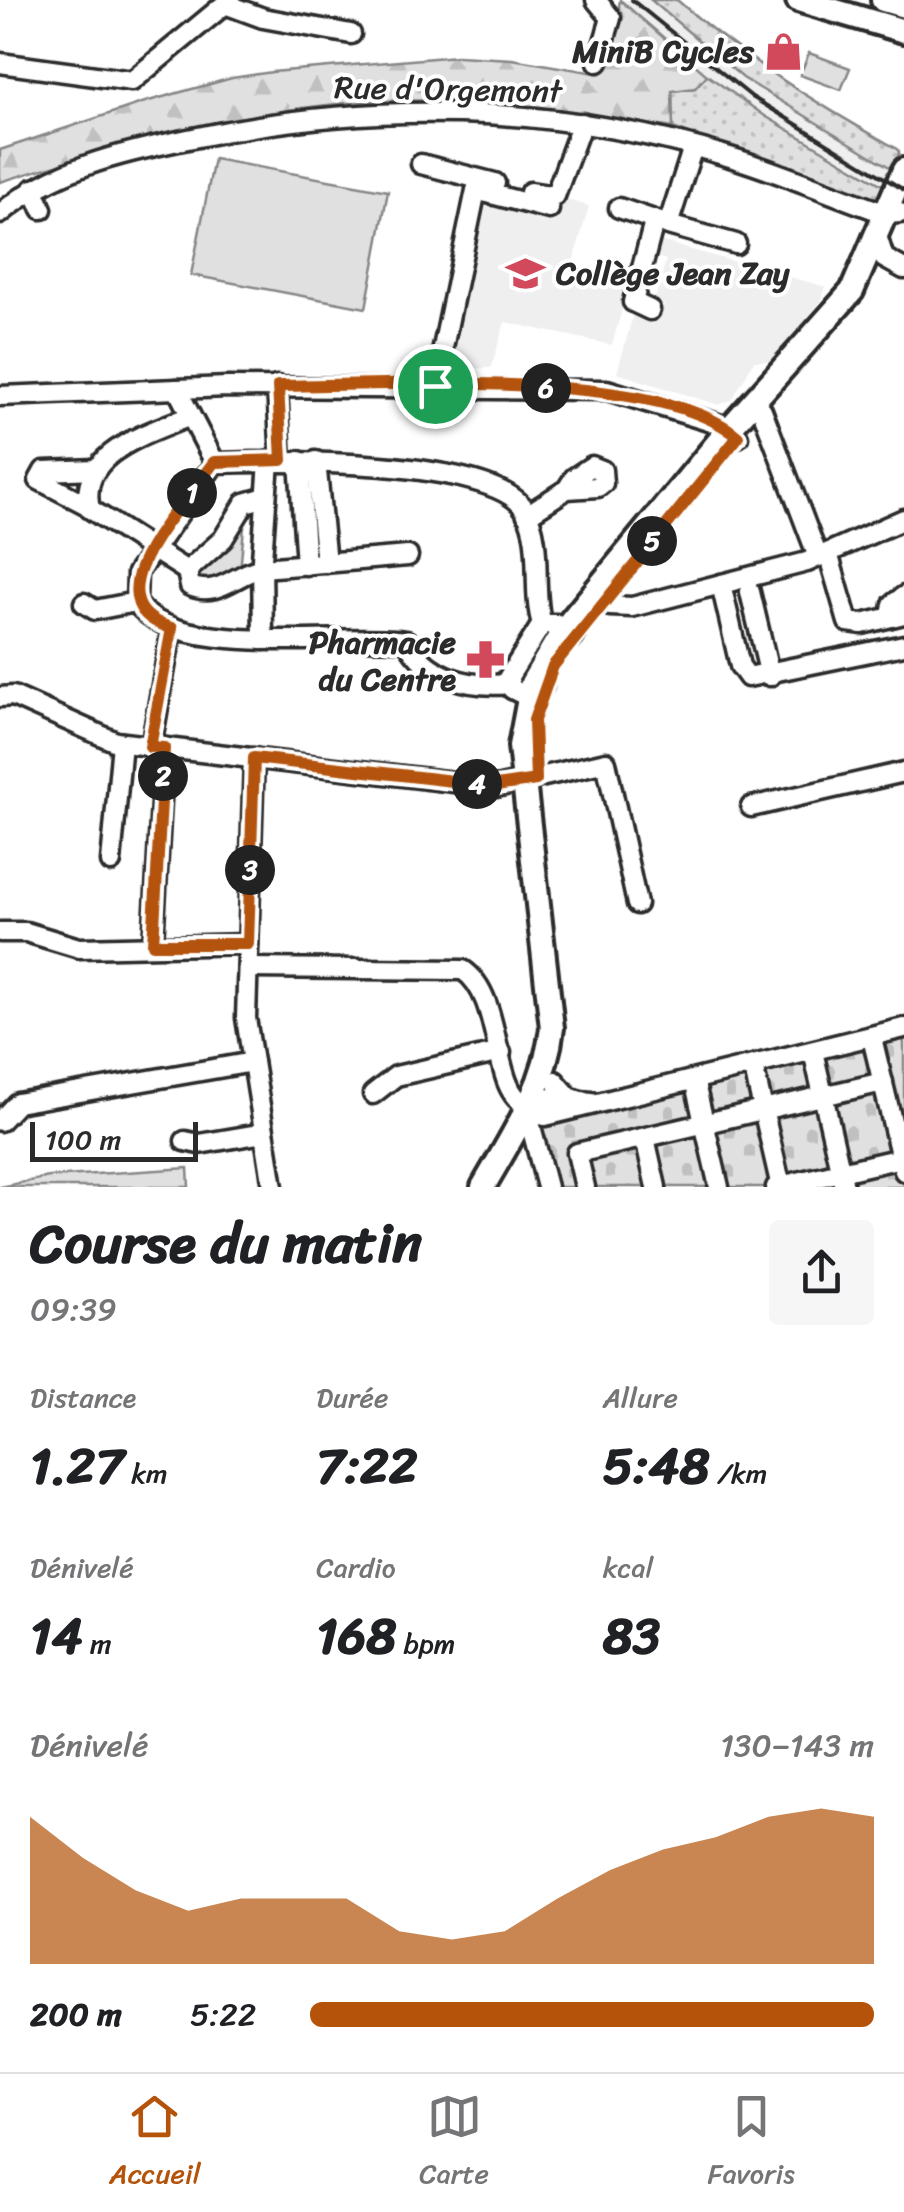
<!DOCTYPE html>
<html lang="fr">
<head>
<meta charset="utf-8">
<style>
  body { margin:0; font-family:Sriracha,sans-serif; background:#f6f6f6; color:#202124; height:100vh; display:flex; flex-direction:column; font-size:38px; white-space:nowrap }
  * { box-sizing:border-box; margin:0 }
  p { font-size:32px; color:#757577 }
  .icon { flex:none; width:55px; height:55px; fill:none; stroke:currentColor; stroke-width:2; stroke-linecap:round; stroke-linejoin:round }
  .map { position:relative; height:1187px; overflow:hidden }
  .panel { display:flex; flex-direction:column; background:#fff; flex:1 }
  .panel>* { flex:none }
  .scale { position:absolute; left:30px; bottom:25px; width:168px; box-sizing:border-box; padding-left:10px; border:5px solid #2b2b2b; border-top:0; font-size:28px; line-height:35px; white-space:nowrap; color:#2b2b2b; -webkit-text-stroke:8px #fff; paint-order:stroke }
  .pin { position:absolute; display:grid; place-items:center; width:85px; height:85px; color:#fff; margin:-42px; border:5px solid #fff; border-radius:50%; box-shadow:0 2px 10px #0007 }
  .km { position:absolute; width:50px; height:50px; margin:-25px; border-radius:50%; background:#222; color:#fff; font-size:28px; line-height:50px; text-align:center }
  .round { display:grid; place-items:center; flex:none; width:105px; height:105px; border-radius:10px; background:#f6f6f6 }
  .head { display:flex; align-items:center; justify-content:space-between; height:170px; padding:0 30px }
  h1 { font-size:55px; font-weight:700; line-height:75px }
  .stats { display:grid; grid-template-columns:repeat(3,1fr); gap:15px; height:170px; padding:10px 30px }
  .stats div { display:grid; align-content:center }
  .stats b { font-size:50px; font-weight:700 }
  .stats small { font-size:28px; font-weight:400 }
  .stats p { font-size:28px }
  .chart { height:280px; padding:20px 30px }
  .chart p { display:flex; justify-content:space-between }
  .chart svg { width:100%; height:180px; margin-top:10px; fill:#b45309; opacity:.7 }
  ul { padding:0 30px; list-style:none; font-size:32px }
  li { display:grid; grid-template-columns:160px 120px 1fr; align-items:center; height:75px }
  li i { height:25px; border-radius:12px; background:#b45309 }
  .dock { display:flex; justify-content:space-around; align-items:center; height:140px; border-top:2px solid #e0e0e0; background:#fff; font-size:28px; color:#757577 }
  .dock a { display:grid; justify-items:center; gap:5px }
  .dock .on { color:#b45309 }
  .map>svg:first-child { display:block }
  .built { fill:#efefef }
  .grass { fill:url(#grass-dots); stroke:#868686; stroke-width:2.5 }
  .forest { fill:url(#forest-firs); stroke:#868686; stroke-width:2.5 }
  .cemetery { fill:url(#cemetery-stones); stroke:#868686; stroke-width:2.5 }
  .green { fill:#e0e0e0; stroke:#868686; stroke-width:2.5 }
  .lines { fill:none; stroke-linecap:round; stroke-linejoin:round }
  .minor-casing { stroke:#2b2b2b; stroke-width:25 }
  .major-casing { stroke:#2b2b2b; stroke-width:30 }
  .minor { stroke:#fff; stroke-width:18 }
  .major { stroke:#fff; stroke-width:22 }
  .rail { stroke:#2b2b2b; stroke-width:4 }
  .route-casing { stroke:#fff; stroke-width:20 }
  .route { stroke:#b45309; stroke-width:12 }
  .labels { text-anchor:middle; stroke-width:8; stroke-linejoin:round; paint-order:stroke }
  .poi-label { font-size:32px; font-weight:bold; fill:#2b2b2b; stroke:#fff; text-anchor:end }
  .street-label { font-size:32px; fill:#2b2b2b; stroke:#fff }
</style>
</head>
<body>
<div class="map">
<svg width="904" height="1187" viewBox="0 0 904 1187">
  <defs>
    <pattern id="grass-dots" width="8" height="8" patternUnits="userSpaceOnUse" patternTransform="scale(2.5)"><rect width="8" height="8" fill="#e0e0e0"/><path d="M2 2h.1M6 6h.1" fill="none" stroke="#c0c0c0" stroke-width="1.8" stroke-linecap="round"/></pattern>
    <pattern id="forest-firs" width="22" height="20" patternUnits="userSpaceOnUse" patternTransform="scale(2.5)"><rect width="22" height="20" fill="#e0e0e0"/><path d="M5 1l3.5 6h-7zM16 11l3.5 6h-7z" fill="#c0c0c0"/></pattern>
    <pattern id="cemetery-stones" width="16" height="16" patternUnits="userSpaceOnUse" patternTransform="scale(2.5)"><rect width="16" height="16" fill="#e0e0e0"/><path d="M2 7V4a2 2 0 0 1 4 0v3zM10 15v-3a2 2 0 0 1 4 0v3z" fill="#c0c0c0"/></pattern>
  </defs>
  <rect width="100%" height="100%" fill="#fff"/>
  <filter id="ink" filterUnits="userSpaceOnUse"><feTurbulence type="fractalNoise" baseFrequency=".01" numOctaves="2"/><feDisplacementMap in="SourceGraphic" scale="20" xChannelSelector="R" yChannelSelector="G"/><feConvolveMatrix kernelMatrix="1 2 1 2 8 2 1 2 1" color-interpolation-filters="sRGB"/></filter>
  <g filter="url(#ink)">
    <g class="built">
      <path d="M622,0H677L721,39L819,105L894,147L891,160L904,167V215L870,201L748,109Z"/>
      <path d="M469,183L558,206L563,199L589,206L572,266L630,280L612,345L505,322L491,368L430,370Z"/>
      <path d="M656,240L826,287L821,301L772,361H754L732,400L719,405L617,373L633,315L652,324L664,305L654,302L666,260L651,255Z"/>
    </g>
    <g class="grass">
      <path d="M651,0H677C743,58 817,104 894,147L899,151L896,171L743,78Z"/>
      <path d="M707,75L765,116L889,189L870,201L673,128L672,91L695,88Z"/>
    </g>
    <path class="forest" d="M620,0L707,75L695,88L672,91L673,128C565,111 457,94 348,103C229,113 113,147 0,182V150L145,102L232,78L272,72L457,56L512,59L595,73L611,56Z"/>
    <path class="cemetery" d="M898,1038L904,1041V1187H553L537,1131L541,1123Z"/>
    <g class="green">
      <path d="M809,53L850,68L841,90L800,75Z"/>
      <path d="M214,159L388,191L366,308L191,275Z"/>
      <path d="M245,515L240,573L201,588L191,574Z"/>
      <path d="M188,1168L189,1187H0L49,1177Z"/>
    </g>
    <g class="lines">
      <defs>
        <g id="minor">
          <path d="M596,0L611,18L598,62"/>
          <path d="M225,4L263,18L351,34"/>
          <path d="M0,63L132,81L230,0"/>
          <path d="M693,147L668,225L736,244"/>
          <path d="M421,164L495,183"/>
          <path d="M33,189L42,209"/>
          <path d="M530,192L555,196L582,123"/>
          <path d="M619,208L666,224"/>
          <path d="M0,214C54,168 120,153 188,139C368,100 553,103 730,157C783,173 834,196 887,214L900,213"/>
          <path d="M878,239L884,258L904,269"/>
          <path d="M650,310L633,302L654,222"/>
          <path d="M277,386L281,461"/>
          <path d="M435,386L476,190L549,209"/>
          <path d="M177,389L215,463"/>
          <path d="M0,396L228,387L607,390L718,424L738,437"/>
          <path d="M762,410L818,557"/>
          <path d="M299,461L306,565"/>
          <path d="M316,461L326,563"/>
          <path d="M266,497L245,503L223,539L187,571L190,586C219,598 236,573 262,568L408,556"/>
          <path d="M89,506L39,480L44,471L96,469"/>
          <path d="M527,515L567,489L598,487L603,483L602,470L592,466L574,478L567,489"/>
          <path d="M828,553L848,622L862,624L904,614"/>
          <path d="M187,571L90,509C76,452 151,433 190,416"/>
          <path d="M721,584L740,666L748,677L904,645"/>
          <path d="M750,592L770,676"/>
          <path d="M593,595L610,606L632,607L807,562L904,519"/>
          <path d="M84,603L95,610L136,602"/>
          <path d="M891,617L893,604L904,596"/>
          <path d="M263,640L262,559L269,461"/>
          <path d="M509,684C470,688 427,678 407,641C345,632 173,660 136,602L137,573L215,463C274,461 494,457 525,510C544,543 531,589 542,624"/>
          <path d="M543,686L522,694L512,689L508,678L542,624H557L574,637"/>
          <path d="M0,697L13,696L116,742L496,787L606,762L637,904"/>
          <path d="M151,747L172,628"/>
          <path d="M254,758L246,1018L273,1187"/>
          <path d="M751,807L904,772"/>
          <path d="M111,862L122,743"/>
          <path d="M0,932H26L79,948L248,944"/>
          <path d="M153,944L164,748"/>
          <path d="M248,968L463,970C505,998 490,1092 527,1105L544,1098L592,1102"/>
          <path d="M874,1046L904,1171"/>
          <path d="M815,1060L844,1187"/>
          <path d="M755,1074L781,1187"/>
          <path d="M555,1081L569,1097L580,1101"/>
          <path d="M696,1088L719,1187"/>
          <path d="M373,1094L396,1076L501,1052"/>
          <path d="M530,1104L535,1114L545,1116L904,1028"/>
          <path d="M527,1111L547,1187"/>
          <path d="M0,1121L17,1103L253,1062"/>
          <path d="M645,1138L656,1187"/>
          <path d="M185,1141L199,1144L264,1133"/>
          <path d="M585,1187L577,1153L883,1082"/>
          <path d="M776,1187L901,1158"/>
        </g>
        <g id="major">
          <path d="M798,0L904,31"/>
          <path d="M883,0L904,6"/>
          <path d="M483,1187C512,1136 545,1088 552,1028L520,746L532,683L564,629L729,429L852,291L904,170"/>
        </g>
      </defs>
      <use href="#minor" class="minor-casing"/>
      <use href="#major" class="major-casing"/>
      <use href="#minor" class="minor"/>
      <use href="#major" class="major"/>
      <path class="rail" d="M632,0L752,97L904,190"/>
    </g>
  </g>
  <g class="lines" filter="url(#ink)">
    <defs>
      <path id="route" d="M278,386C383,385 661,368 738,437L553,666L534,720L536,780L496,786L254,758L248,944H153L164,748L150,747L172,628C83,603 185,503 214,462L282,460Z"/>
    </defs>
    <use href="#route" class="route-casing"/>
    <use href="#route" class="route"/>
  </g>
  <defs>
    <symbol id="shop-bare" viewBox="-9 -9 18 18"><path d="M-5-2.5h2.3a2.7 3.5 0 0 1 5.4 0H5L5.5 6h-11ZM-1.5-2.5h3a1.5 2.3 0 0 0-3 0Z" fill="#d1495b" stroke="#fff" stroke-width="2.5" paint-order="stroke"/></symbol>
    <symbol id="school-bare" viewBox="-9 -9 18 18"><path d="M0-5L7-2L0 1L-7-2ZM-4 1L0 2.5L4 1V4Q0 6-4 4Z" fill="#d1495b" stroke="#fff" stroke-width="2.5" paint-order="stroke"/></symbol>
    <symbol id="pharmacy-bare" viewBox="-9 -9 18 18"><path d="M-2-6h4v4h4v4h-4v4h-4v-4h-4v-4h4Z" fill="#d1495b" stroke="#fff" stroke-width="2.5" paint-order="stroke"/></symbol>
  </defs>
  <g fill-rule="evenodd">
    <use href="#shop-bare" x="756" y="24" width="55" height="55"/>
    <use href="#school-bare" x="498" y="246" width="55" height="55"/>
    <use href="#pharmacy-bare" x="458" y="632" width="55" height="55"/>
  </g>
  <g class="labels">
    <g class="poi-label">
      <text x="754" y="62">MiniB Cycles</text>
      <text x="556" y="284" text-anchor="start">Collège Jean Zay</text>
      <text x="456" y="653">Pharmacie<tspan x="456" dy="37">du Centre</tspan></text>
    </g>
    <g class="street-label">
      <text transform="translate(448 89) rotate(1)" y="11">Rue d'Orgemont</text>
    </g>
  </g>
</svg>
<div class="scale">100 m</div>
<div class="pin" style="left:435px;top:386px;background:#1e9e55"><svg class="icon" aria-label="arrive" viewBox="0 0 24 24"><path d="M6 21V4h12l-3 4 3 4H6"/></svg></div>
<b class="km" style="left:192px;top:493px">1</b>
<b class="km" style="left:163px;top:776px">2</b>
<b class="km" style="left:250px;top:870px">3</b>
<b class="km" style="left:477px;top:784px">4</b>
<b class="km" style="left:652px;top:541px">5</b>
<b class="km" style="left:546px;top:388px">6</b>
</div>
<section class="panel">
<div class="head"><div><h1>Course du matin</h1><p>09:39</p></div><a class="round"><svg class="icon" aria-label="share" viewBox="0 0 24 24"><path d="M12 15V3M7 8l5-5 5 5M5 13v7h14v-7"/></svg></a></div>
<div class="stats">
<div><p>Distance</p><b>1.27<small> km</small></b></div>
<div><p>Durée</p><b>7:22</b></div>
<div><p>Allure</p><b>5:48<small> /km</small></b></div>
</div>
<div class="stats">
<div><p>Dénivelé</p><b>14<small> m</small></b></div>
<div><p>Cardio</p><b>168<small> bpm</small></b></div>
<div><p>kcal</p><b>83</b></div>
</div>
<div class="chart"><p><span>Dénivelé</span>130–143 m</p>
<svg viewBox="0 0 160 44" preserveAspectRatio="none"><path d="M0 44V8L10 18L20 26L30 31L40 28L50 28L60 28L70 36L80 38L90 36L100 28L110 21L120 16L130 13L140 8L150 6L160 8V44z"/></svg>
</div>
<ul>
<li><b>200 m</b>5:22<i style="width:100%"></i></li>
</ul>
</section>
<nav class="dock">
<a class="on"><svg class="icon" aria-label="home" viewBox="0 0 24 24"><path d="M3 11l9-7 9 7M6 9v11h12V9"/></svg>Accueil</a>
<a><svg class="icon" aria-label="map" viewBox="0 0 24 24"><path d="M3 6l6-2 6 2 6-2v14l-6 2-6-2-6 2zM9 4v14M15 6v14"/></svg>Carte</a>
<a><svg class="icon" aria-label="saved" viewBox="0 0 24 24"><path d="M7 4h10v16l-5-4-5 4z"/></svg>Favoris</a>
</nav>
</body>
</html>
